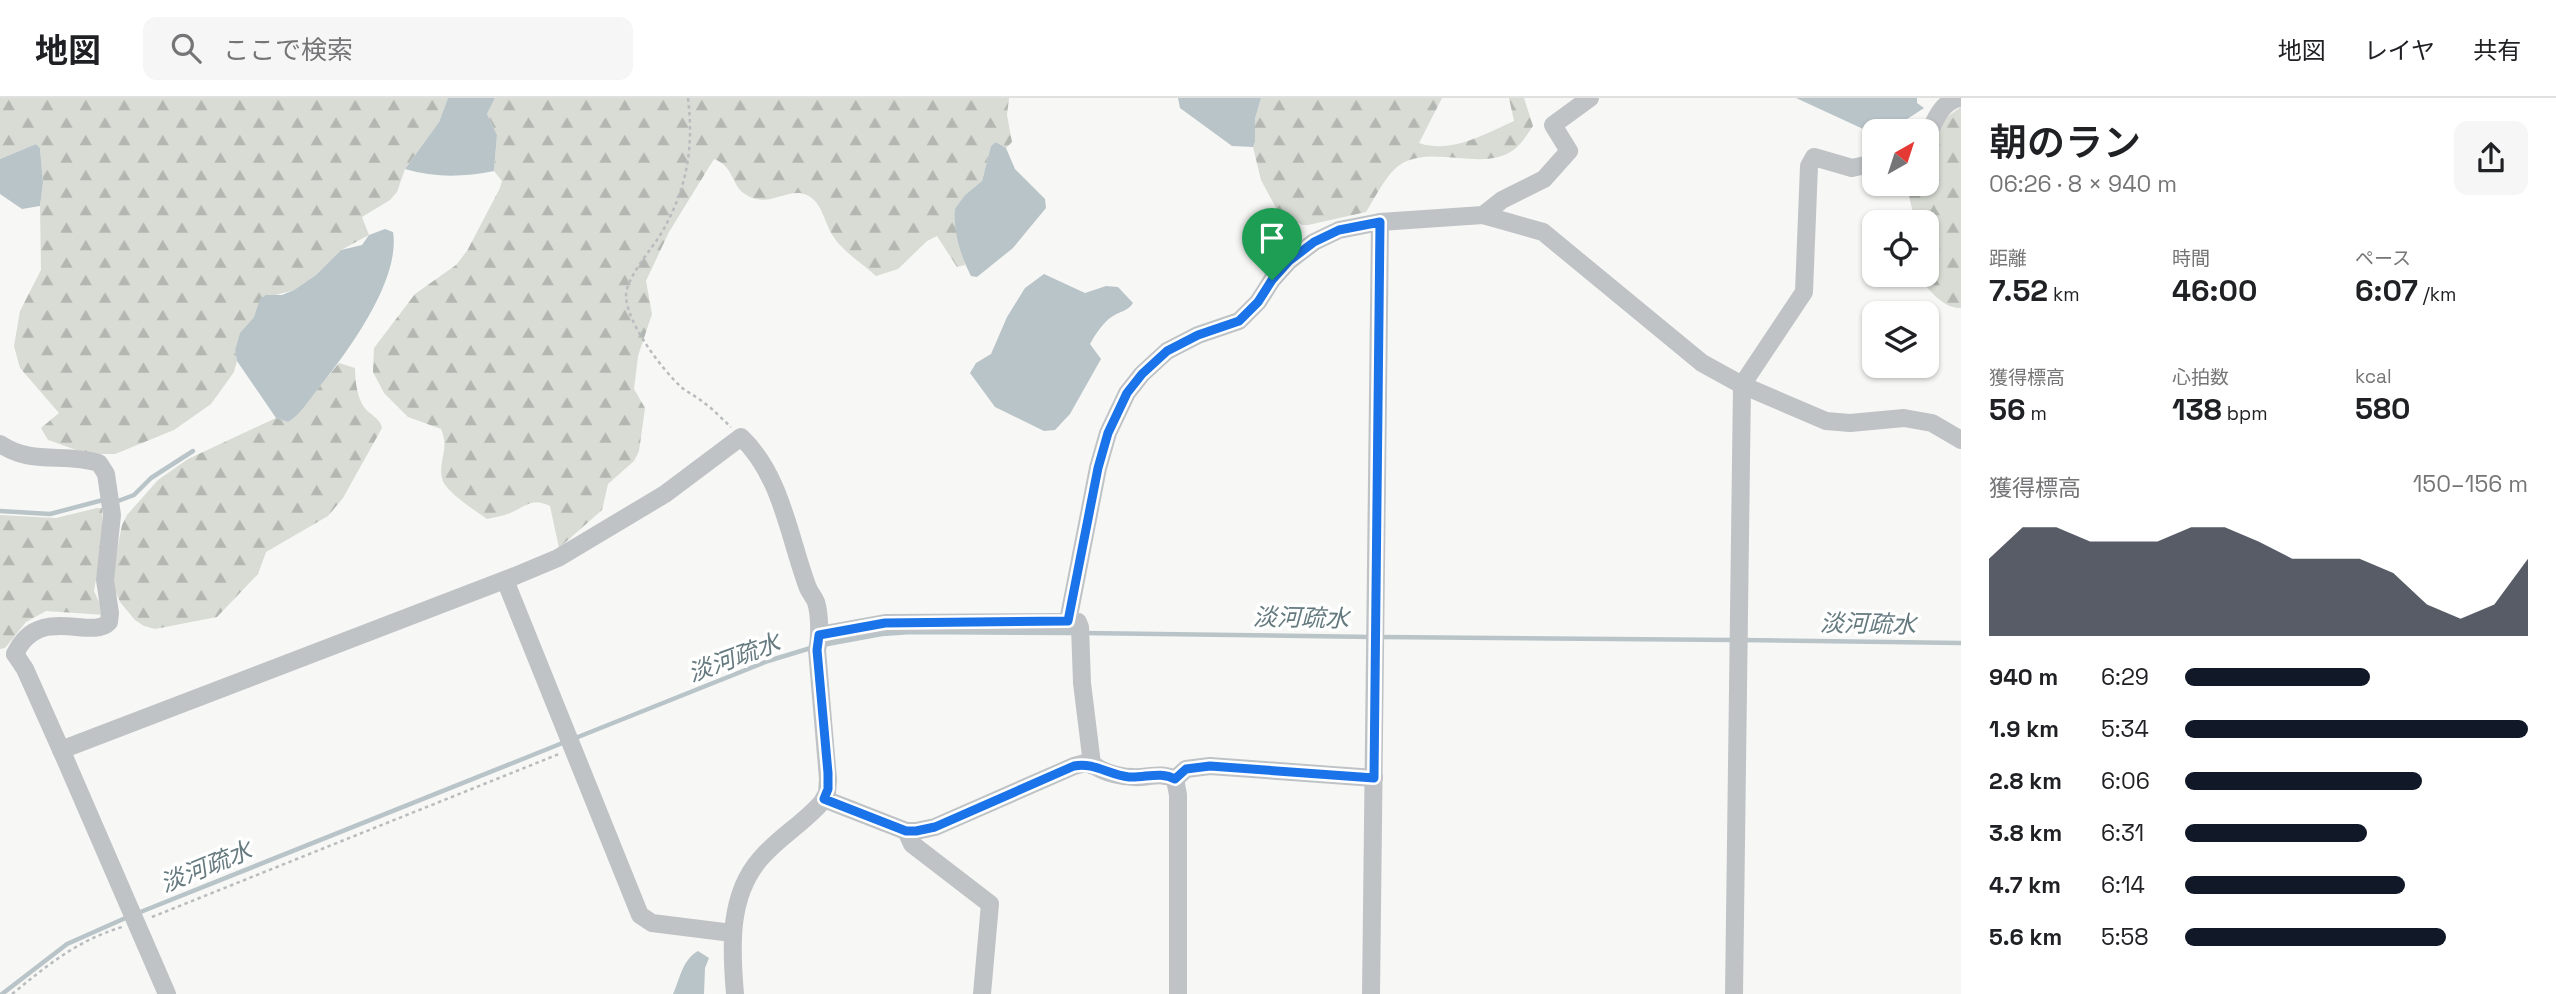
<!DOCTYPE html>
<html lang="ja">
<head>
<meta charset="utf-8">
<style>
  body { margin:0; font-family:"Space Grotesk","Noto Sans JP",sans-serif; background:#f6f6f6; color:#202124; height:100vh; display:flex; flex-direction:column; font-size:26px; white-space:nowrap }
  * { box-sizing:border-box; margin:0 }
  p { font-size:23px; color:#757577 }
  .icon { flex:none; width:38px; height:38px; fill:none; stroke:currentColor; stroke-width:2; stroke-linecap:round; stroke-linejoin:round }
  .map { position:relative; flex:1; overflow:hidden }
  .drawer { display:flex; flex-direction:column; background:#fff; width:595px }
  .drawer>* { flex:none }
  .needle { width:46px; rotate:39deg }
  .controls { position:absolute; left:1862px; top:21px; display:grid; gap:14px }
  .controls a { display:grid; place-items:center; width:77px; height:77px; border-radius:14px; background:#fff; box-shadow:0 2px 5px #0004; font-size:35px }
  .pin { position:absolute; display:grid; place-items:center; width:60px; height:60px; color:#fff; margin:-72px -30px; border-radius:50% 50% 50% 0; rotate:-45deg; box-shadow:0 0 7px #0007 }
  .pin .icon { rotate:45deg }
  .round { display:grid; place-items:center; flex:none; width:74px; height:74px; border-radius:14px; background:#f6f6f6 }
  .headline { display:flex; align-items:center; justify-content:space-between; height:119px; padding:0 28px }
  h1 { font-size:38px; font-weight:600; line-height:52px }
  .figures { display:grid; grid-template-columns:repeat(3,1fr); gap:10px; height:119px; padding:7px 28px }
  .figures div { display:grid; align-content:center }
  .figures b { font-size:30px; font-weight:600 }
  .figures small { font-size:19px; font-weight:400 }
  .figures p { font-size:19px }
  .chart { height:196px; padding:14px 28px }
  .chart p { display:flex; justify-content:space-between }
  .chart svg { width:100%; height:126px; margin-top:7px; fill:#111827; opacity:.7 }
  ul { padding:0 28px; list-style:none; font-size:23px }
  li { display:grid; grid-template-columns:112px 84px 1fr; align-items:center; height:52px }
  li i { height:18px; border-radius:9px; background:#111827 }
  header { display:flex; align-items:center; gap:42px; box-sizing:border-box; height:98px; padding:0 35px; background:#fff; border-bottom:2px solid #e0e0e0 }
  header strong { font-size:33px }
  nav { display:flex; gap:38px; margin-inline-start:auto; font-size:24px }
  .search { width:490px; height:63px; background:#f6f6f6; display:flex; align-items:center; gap:18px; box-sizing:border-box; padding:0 24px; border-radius:14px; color:#757577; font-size:26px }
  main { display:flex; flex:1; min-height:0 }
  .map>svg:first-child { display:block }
  .forest { fill:url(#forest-firs) }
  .water { fill:#b9c4c8 }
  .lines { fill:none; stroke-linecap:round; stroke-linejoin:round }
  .stream { stroke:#b9c4c8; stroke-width:4.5 }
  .path { stroke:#b9bcbe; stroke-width:2.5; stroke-dasharray:3.5 3.5; stroke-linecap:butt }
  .street { stroke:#bfc3c6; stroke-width:18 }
  .route-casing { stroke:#fff; stroke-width:14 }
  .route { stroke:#1a73e8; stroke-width:9 }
  .labels { text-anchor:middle; stroke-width:7; stroke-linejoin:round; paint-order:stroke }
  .water-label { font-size:24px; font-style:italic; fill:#657a7f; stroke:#fff }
</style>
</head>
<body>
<header>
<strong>地図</strong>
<div class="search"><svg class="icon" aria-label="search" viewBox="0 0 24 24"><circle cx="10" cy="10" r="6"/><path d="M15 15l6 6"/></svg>ここで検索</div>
<nav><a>地図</a><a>レイヤ</a><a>共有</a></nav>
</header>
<main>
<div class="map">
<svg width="1961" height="896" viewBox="0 0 1961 896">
  <defs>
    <pattern id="forest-firs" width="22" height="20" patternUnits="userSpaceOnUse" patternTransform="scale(1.75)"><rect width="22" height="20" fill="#d8dcd4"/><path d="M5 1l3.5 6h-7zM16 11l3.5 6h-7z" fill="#b3b7b1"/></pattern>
  </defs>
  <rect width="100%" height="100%" fill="#f7f7f5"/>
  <g class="forest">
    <path d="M0,0H448L439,24L405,71L397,94L390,102L362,119L369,137L341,152L316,177L294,192L272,198L258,210L254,219L240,236L235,252L237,263L234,274L211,306L174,332L115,356H96L85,355L48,342L41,330L59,315L20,270L14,248L20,213L41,172L40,108L43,85L40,50L36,46L0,61Z"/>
    <path d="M495,0H1009L1007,17L1012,44L1006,50L996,44L991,48L982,83L965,97L955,117L965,167L957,169L937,138L927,143L898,171L876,178C863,166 842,153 833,138C824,124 823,105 807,97C788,88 768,112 745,96C731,87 734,68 714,61L669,134L646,183L652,216L638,258L634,291L645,310L639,353L634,363L608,386L602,412L559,450L550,408C531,399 527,408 510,415C503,418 494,419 487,421C476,413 444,393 442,380C438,363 450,351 441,331L408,319L384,295L373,274L374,250L415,196L456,167L467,153L500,90L502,83L494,73L497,37L487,16Z"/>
    <path d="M1261,0H1442L1419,45C1451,56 1485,36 1514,23L1509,0H1524L1533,28C1528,35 1523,44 1516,50C1484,77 1429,43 1397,69C1384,80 1375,100 1366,114L1308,127H1302L1276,110L1261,82L1253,49L1255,44V21Z"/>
    <path d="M1961,9V210C1942,211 1928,189 1915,177H1927V124H1915L1907,89L1909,86H1927V52L1944,21Z"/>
    <path d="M339,265L355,270C355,282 357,299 364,309C369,317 380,319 382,330L343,400L328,418L266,454L258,476L217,519L155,531L144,528L135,522L120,504L111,483L122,427L127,417L158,382L188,361L276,320L288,324L298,315Z"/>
    <path d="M97,410H102L103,443L94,493L105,517L46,513L26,524L5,550L0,551V417L56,420Z"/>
  </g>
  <g class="water">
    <path d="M448,0H495L487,16L497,37L494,73C464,79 435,80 405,71L439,24Z"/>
    <path d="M1178,0H1261L1255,21V44L1253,49L1232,48L1180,10Z"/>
    <path d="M1796,0H1917V5L1924,10L1889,33H1874V36Z"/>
    <path d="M996,44L1006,50L1015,71L1045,101L1046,110L1013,150L977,179L971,178C961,159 953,133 955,111L965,97L982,83L991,48Z"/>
    <path d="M36,46L40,50L43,85L40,108L22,111L0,96V61Z"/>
    <path d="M385,131L393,134C401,183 346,256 317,292C308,303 300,317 288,324L276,320L237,263L235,252L240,235L254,219L260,201L266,197H282L294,192L316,177L341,152L362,147L369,137Z"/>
    <path d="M1044,176L1085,195L1106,188L1118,189L1133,205C1128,213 1121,213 1113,218C1104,223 1095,237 1090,246L1101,261L1070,316L1055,332L1044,333L995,309L970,275L976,265L991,256L1007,219L1025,190Z"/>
    <path d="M698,853L709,860L705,870L704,896H673C680,881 682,862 698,853Z"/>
  </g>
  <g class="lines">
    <g class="stream">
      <path d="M118,403L134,397L151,380L193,353"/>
      <path d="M0,413L50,416L103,402"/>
      <path d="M1083,535L1372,539"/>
      <path d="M1381,539L1733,542"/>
      <path d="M1741,542L1961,545"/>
      <path d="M822,547L882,536L911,534L1075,535"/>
      <path d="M573,641L768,563L814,549"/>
      <path d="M138,815L565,644"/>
      <path d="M2,896L67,846L130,818"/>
    </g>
    <g class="path">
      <path d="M688,0C694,50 687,90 662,134C653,150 626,179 626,198C627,226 662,271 681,289C688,295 696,298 703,304C713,311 722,321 731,329"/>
      <path d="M152,819L559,656"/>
      <path d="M12,896C48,867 76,843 122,829"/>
    </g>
    <g class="street">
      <path d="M1927,39C1935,23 1940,5 1959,0"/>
      <path d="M1483,117L1502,102L1544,81L1569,53L1553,27L1590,0"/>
      <path d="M0,346C33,368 63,354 99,365L106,376L112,417L105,482L110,515L109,524C91,543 39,505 15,556"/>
      <path d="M505,482L640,817L652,825L732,835"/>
      <path d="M1068,523L1098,370L1108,335L1127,295L1142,276L1167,253L1198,237L1239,223L1258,204L1272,182L1289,163L1314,144L1339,132L1380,124L1483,117L1543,134L1702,265L1742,287L1826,323L1850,325L1904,320L1932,325L1961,342"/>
      <path d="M819,537L885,525L1078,524L1080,529L1082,585L1092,666C1105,676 1125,680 1141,679C1153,678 1164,675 1175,681"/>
      <path d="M15,556L25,571L66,663L167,896"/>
      <path d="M61,652L515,478L558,460L665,396L741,339C782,378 789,440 808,490C810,495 814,499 816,504C820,517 820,540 817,552L828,681L827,695L822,704C804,725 779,739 761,760C728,797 731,850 735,896"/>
      <path d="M1175,681L1178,697V896"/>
      <path d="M1175,681L1186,671L1210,668L1374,680"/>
      <path d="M824,701L906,733L912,746L990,806L982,896"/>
      <path d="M906,733H916L935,729L1074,668L1085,665L1094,668"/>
      <path d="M1371,896L1380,124"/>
      <path d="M1734,896L1742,287L1804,194L1809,68L1814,59L1852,70L1874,65"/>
    </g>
  </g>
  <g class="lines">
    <defs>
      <path id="route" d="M1380,124L1374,680L1210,668L1186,671L1175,681C1161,673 1145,680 1129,679C1109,677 1094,664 1074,668L935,729L916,733H906L824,701L828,691V675L817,552L819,537L885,525L1068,523L1098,370L1108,335L1127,295L1142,276L1167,253L1198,237L1239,223L1258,204L1272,182L1289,163L1314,144L1339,132Z"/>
    </defs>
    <use href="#route" class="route-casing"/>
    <use href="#route" class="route"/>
  </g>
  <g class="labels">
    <g class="water-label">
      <text transform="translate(1301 520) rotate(1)" y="8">淡河疏水</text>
      <text transform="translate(1868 526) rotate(1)" y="8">淡河疏水</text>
      <text transform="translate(734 560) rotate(-20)" y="8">淡河疏水</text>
      <text transform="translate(206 769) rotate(-22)" y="8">淡河疏水</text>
    </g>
  </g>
</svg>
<div class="controls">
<a><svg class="needle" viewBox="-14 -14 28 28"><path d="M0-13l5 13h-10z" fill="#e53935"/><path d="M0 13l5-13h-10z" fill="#757577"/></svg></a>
<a><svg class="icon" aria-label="locate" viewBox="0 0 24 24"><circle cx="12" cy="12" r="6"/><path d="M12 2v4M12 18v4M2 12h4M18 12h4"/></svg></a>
<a><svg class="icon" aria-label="layers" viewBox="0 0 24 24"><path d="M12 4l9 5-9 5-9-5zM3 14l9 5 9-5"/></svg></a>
</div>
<div class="pin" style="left:1272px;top:182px;background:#1e9e55"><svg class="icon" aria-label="arrive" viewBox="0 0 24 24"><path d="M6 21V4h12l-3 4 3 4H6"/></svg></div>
</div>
<section class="drawer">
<div class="headline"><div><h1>朝のラン</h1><p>06:26 · 8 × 940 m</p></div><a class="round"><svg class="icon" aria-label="share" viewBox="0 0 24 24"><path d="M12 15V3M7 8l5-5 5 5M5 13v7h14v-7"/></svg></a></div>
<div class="figures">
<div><p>距離</p><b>7.52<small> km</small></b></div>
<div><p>時間</p><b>46:00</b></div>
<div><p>ペース</p><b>6:07<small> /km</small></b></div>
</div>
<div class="figures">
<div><p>獲得標高</p><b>56<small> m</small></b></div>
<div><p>心拍数</p><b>138<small> bpm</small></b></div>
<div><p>kcal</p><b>580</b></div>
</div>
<div class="chart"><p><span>獲得標高</span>150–156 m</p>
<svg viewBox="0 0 160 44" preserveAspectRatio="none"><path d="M0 44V17L10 6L20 6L30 11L40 11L50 11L60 6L70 6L80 11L90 17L100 17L110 17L120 22L130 33L140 38L150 33L160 17V44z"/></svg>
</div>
<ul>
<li><b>940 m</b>6:29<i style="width:54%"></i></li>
<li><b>1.9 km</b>5:34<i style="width:100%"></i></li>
<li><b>2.8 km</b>6:06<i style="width:69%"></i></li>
<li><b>3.8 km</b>6:31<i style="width:53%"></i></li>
<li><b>4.7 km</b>6:14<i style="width:64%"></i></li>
<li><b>5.6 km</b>5:58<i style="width:76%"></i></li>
</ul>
</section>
</main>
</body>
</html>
